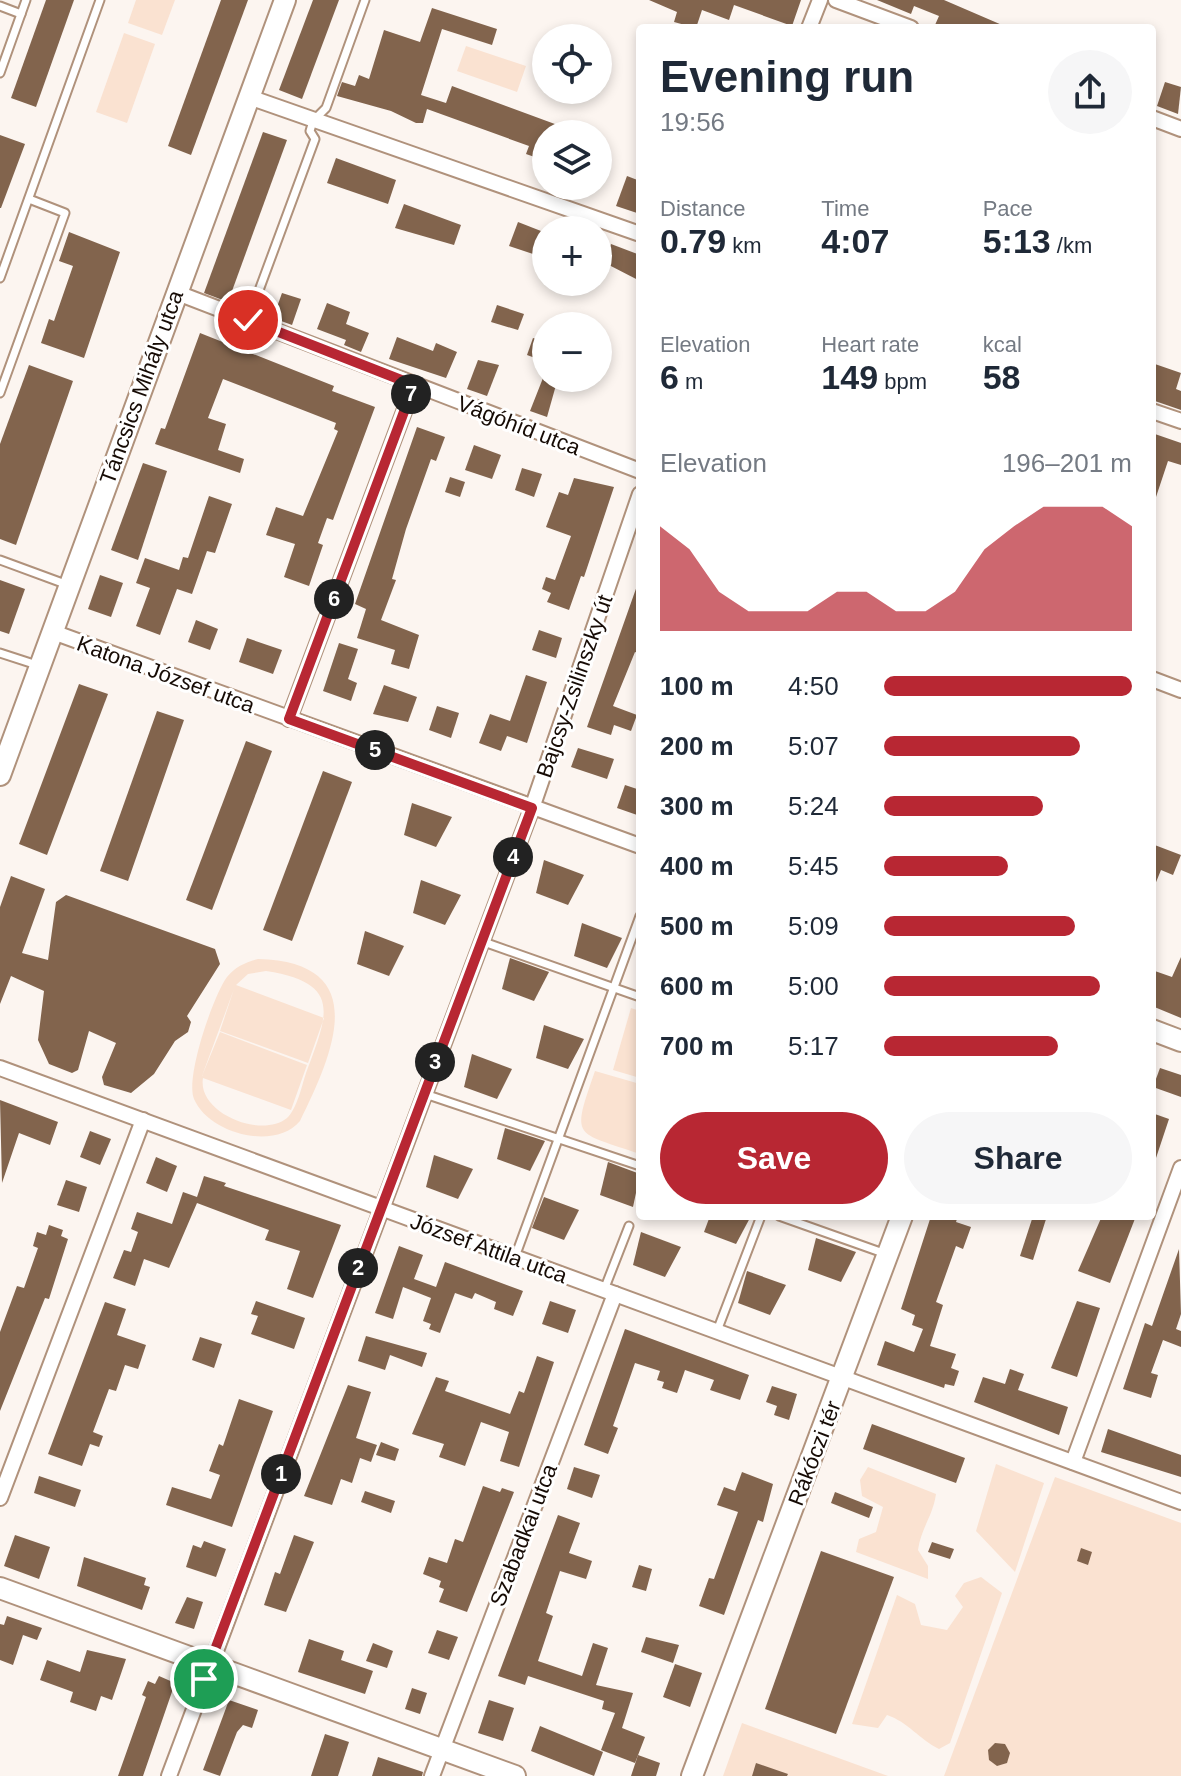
<!DOCTYPE html>
<html lang="en">
<head>
<meta charset="utf-8">
<style>
  body { margin:0; font-family:Helvetica,sans-serif; background:#f6f6f7; color:#1f2937; height:100vh; display:flex; flex-direction:column; font-size:30px; white-space:nowrap }
  * { box-sizing:border-box; margin:0 }
  p { font-size:26px; color:#747a83 }
  .icon { flex:none; width:44px; height:44px; fill:none; stroke:currentColor; stroke-width:2; stroke-linecap:round; stroke-linejoin:round }
  .map { position:relative; flex:1; overflow:hidden }
  .sheet { position:absolute; left:636px; top:24px; width:520px; height:1196px; display:flex; flex-direction:column; background:#fff; border-radius:8px; box-shadow:0 4px 12px #0003 }
  .sheet>* { flex:none }
  .tools { position:absolute; left:532px; top:24px; display:grid; gap:16px }
  .tools a { display:grid; place-items:center; width:80px; height:80px; border-radius:50%; background:#fff; box-shadow:0 4px 12px #0003; font-size:40px }
  .pin { position:absolute; display:grid; place-items:center; width:68px; height:68px; color:#fff; margin:-34px; border:4px solid #fff; border-radius:50%; box-shadow:0 2px 8px #0007 }
  .km { position:absolute; width:40px; height:40px; margin:-20px; border-radius:50%; background:#222; color:#fff; font-size:22px; line-height:40px; text-align:center }
  .round { display:grid; place-items:center; flex:none; width:84px; height:84px; border-radius:42px; background:#f6f6f7 }
  .overview { display:flex; align-items:center; justify-content:space-between; height:136px; padding:0 24px }
  h1 { font-size:44px; font-weight:600; line-height:60px }
  .stats { display:grid; grid-template-columns:repeat(3,1fr); gap:12px; height:136px; padding:8px 24px }
  .stats div { display:grid; align-content:center }
  .stats b { font-size:34px; font-weight:600 }
  .stats small { font-size:22px; font-weight:400 }
  .stats p { font-size:22px }
  .chart { height:224px; padding:16px 24px }
  .chart p { display:flex; justify-content:space-between }
  .chart svg { width:100%; height:144px; margin-top:8px; fill:#b82733; opacity:.7 }
  .primary-button { display:flex; gap:16px; margin-top:auto; padding:16px 24px }
  .primary-button a { flex:1; height:92px; border-radius:48px; background:#b82733; color:#fff; font-size:32px; font-weight:600; line-height:92px; text-align:center }
  .primary-button a+a { background:#f6f6f7; color:#1f2937 }
  ul { padding:0 24px; list-style:none; font-size:26px }
  li { display:grid; grid-template-columns:128px 96px 1fr; align-items:center; height:60px }
  li i { height:20px; border-radius:10px; background:#b82733 }
  .map>svg:first-child { display:block }
  .green { fill:#fae2d1; fill-rule:evenodd }
  .building { fill:#82644d }
  .lines { fill:none; stroke-linecap:round; stroke-linejoin:round }
  .lane-casing { stroke:#b0927c; stroke-width:11 }
  .street-casing { stroke:#b0927c; stroke-width:18 }
  .secondary-casing { stroke:#b0927c; stroke-width:24 }
  .lane { stroke:#fff; stroke-width:7 }
  .street { stroke:#fff; stroke-width:14 }
  .secondary { stroke:#fff; stroke-width:20 }
  .route-casing { stroke:#fff; stroke-width:16 }
  .route { stroke:#b82733; stroke-width:10 }
  .labels { text-anchor:middle; stroke-width:6; stroke-linejoin:round; paint-order:stroke }
  .street-label { font-size:22px; fill:#160b05; stroke:#fff }
</style>
</head>
<body>
<div class="map">
<svg width="1181" height="1776" viewBox="0 0 1181 1776">
  <rect width="100%" height="100%" fill="#fcf5f0"/>
  <g class="green">
    <path d="M136,0H175L162,35L128,23Z"/>
    <path d="M124,33L155,44L127,123L96,112Z"/>
    <path d="M466,46L526,66L517,92L457,71Z"/>
    <path d="M258,959C374,962 333,1054 300,1121C275,1151 209,1134 194,1099C185,1078 213,996 227,977C235,967 246,962 258,959ZM266,971C344,983 327,1016 306,1073C302,1085 297,1109 287,1118C261,1139 197,1113 203,1078L291,1110L307,1065L220,1032L202,1076L234,989L220,1031L308,1063L324,1018L236,985L248,974Z"/>
    <path d="M631,1008L640,1011V1078L613,1070Z"/>
    <path d="M595,1071L640,1084V1154C574,1131 571,1140 595,1071Z"/>
    <path d="M996,1464L1044,1483L1015,1572L976,1531Z"/>
    <path d="M868,1467L936,1494C933,1516 921,1528 918,1550L928,1566V1579L856,1552L859,1539L876,1532L883,1507L862,1496L860,1480Z"/>
    <path d="M1055,1477L1181,1523V1776H944Z"/>
    <path d="M981,1577L1002,1593L950,1743L939,1749C919,1739 908,1722 887,1715L878,1728L852,1724L897,1595L915,1604L921,1625L947,1630L963,1607L955,1596L964,1583Z"/>
    <path d="M742,1723L888,1776H723Z"/>
  </g>
  <g class="building">
    <path d="M46,0H74L36,107L11,98Z"/>
    <path d="M221,0H248L191,155L168,146Z"/>
    <path d="M313,0H339L302,99L279,90Z"/>
    <path d="M649,0H801L792,26L734,5L729,20L702,10L696,28L674,22L677,12Z"/>
    <path d="M877,0H944L1009,28H944L935,25L939,16L914,6L911,14Z"/>
    <path d="M432,8L497,29L492,45L442,29L421,95L446,103L452,86L582,134H546V161L526,154L529,146L427,109L423,123H416L391,111L337,96L342,82L355,86L359,75L369,79L384,30L420,42Z"/>
    <path d="M1165,82L1181,87L1178,114L1157,106Z"/>
    <path d="M263,132L287,140L228,302L204,293Z"/>
    <path d="M0,135L25,144L1,208H0Z"/>
    <path d="M336,158L396,180L388,204L327,183Z"/>
    <path d="M627,176L640,181V214L616,206Z"/>
    <path d="M404,204L461,225L454,245L395,228Z"/>
    <path d="M518,222L541,231L533,254L509,246Z"/>
    <path d="M69,232L120,252L84,358L41,343L49,319L54,321L73,266L59,261Z"/>
    <path d="M611,244L640,255V281L605,263Z"/>
    <path d="M282,293L301,299L292,325L273,318Z"/>
    <path d="M327,303L350,312L346,324L369,333L361,352L344,345L346,340L317,329Z"/>
    <path d="M497,305L524,314L518,330L491,322Z"/>
    <path d="M200,333L334,386L332,391L375,407L333,520L327,518L318,543L323,545L309,586L284,577L295,544L266,535L276,507L303,516L338,431L334,429L336,423L223,379L208,418L226,424L218,450L244,459L240,473L155,444L161,428L165,429Z"/>
    <path d="M397,337L433,351L436,343L457,352L446,378L389,359Z"/>
    <path d="M533,338L546,342V362L527,355Z"/>
    <path d="M478,360L499,365L487,396L467,389Z"/>
    <path d="M1152,363L1181,373L1176,389L1181,391V410L1152,400Z"/>
    <path d="M29,365L73,381L16,545L0,539V444Z"/>
    <path d="M543,378H558L547,417L530,411Z"/>
    <path d="M417,427L445,437L436,461L431,459L406,529L392,579L396,580L381,620L419,635L409,669L391,664L395,650L357,638L366,609L355,604Z"/>
    <path d="M1152,433L1181,443V465L1168,461L1154,503Z"/>
    <path d="M474,445L501,455L492,479L465,470Z"/>
    <path d="M143,463L167,471L138,560L111,550Z"/>
    <path d="M522,468L542,474L534,497L515,490Z"/>
    <path d="M450,477L465,482L460,497L445,492Z"/>
    <path d="M574,478L614,487L584,577L581,576L569,610L547,602L551,593L542,589L546,577L555,580L571,536L546,527L559,492L568,495Z"/>
    <path d="M209,496L232,504L215,553L207,551L192,594L177,589L160,635L136,626L150,588L136,583L145,558L179,570L183,557L188,558Z"/>
    <path d="M100,575L123,583L111,617L88,609Z"/>
    <path d="M0,580L25,589L9,634L0,631Z"/>
    <path d="M638,583L640,654L635,652L613,706L637,715L631,731L614,725L611,735L587,727Z"/>
    <path d="M196,620L218,629L210,650L188,642Z"/>
    <path d="M539,630L562,638L556,658L532,650Z"/>
    <path d="M247,638L282,650L273,674L239,662Z"/>
    <path d="M339,643L358,649L348,679L357,683L351,701L323,691Z"/>
    <path d="M526,675L547,682L527,743L507,736L501,751L479,743L490,714L510,721Z"/>
    <path d="M79,684L108,694L47,855L19,844Z"/>
    <path d="M384,685L417,697L408,722L373,714Z"/>
    <path d="M437,706L459,713L451,738L429,730Z"/>
    <path d="M157,711L184,720L128,881L100,871Z"/>
    <path d="M246,741L272,751L212,910L186,900Z"/>
    <path d="M578,748L614,759L607,779L571,767Z"/>
    <path d="M323,771L352,782L292,941L263,930Z"/>
    <path d="M625,785L640,790V816L617,808Z"/>
    <path d="M412,803L452,817L436,847L404,835Z"/>
    <path d="M1152,844L1181,855L1173,875L1161,870L1152,892Z"/>
    <path d="M544,860L584,875L568,905L536,893Z"/>
    <path d="M11,876L45,889L22,953L48,960L56,902L66,895L215,949L220,964L187,1016L191,1022L188,1032L175,1041L154,1074L131,1093L104,1085L102,1077L116,1043L89,1031L78,1070L72,1073L49,1064L38,1040L44,991L11,976L0,1004V907Z"/>
    <path d="M421,880L461,895L445,925L413,913Z"/>
    <path d="M582,923L622,938L607,968L574,956Z"/>
    <path d="M365,931L404,946L389,976L357,964Z"/>
    <path d="M1181,957V1018L1152,1006V970L1172,977Z"/>
    <path d="M510,958L549,972L534,1001L502,989Z"/>
    <path d="M544,1025L584,1039L568,1069L536,1058Z"/>
    <path d="M472,1054L512,1069L497,1099L464,1087Z"/>
    <path d="M1160,1068L1181,1075V1097L1153,1087Z"/>
    <path d="M0,1100L58,1122L50,1145L19,1133L2,1183Z"/>
    <path d="M1152,1113L1169,1119L1154,1164L1152,1163Z"/>
    <path d="M505,1128L545,1141L530,1171L497,1159Z"/>
    <path d="M90,1131L111,1139L100,1165L80,1157Z"/>
    <path d="M434,1155L473,1169L458,1199L426,1187Z"/>
    <path d="M156,1157L177,1166L167,1192L146,1183Z"/>
    <path d="M608,1162L640,1174L633,1207L600,1195Z"/>
    <path d="M204,1176L226,1183L224,1186L341,1225L313,1298L287,1289L300,1251L265,1240L269,1230L197,1203L169,1268L144,1259L135,1286L113,1278L124,1250L131,1252L138,1232L131,1229L137,1212L172,1224L183,1192L197,1197Z"/>
    <path d="M66,1180L87,1187L79,1212L57,1205Z"/>
    <path d="M544,1197L579,1210L564,1240L532,1228Z"/>
    <path d="M710,1216H751L736,1244L704,1232Z"/>
    <path d="M931,1216H958L956,1222L971,1227L963,1249L956,1246L936,1302L943,1305L930,1346L956,1354L951,1368L959,1371L954,1386L945,1384L944,1388L877,1365L885,1341L914,1352L923,1329L912,1325L915,1315L901,1309Z"/>
    <path d="M1033,1216H1047L1033,1260L1020,1256Z"/>
    <path d="M1102,1216H1136L1110,1283L1078,1271Z"/>
    <path d="M49,1225L63,1230L61,1236L68,1239L49,1299L45,1298L0,1411V1332L17,1286L24,1288L38,1248L33,1246L37,1232L46,1235Z"/>
    <path d="M641,1232L681,1247L665,1277L633,1265Z"/>
    <path d="M816,1238L856,1252L841,1282L808,1270Z"/>
    <path d="M399,1246L423,1255L414,1279L436,1287L445,1262L523,1291L513,1316L494,1309L496,1302L475,1293L472,1299L455,1293L440,1333L429,1329L431,1324L423,1321L431,1298L403,1287L393,1319L375,1313Z"/>
    <path d="M1179,1249L1181,1314L1176,1329L1181,1331V1347L1163,1340L1151,1373L1158,1375L1151,1398L1123,1389L1145,1323L1152,1326Z"/>
    <path d="M747,1271L786,1285L770,1315L738,1303Z"/>
    <path d="M256,1301L305,1318L294,1349L251,1334L258,1316L251,1314Z"/>
    <path d="M550,1301L576,1310L568,1333L542,1324Z"/>
    <path d="M1077,1301L1100,1308L1077,1377L1051,1368Z"/>
    <path d="M105,1302L126,1309L117,1335L146,1345L138,1369L125,1365L116,1391L109,1389L93,1432L103,1436L99,1447L90,1444L82,1466L48,1454Z"/>
    <path d="M625,1329L749,1375L740,1400L710,1390L714,1380L685,1370L677,1393L662,1388L664,1382L657,1380L660,1371L635,1363L613,1426L618,1428L608,1454L584,1445Z"/>
    <path d="M366,1336L427,1353L422,1367L390,1355L385,1370L358,1361Z"/>
    <path d="M200,1337L222,1344L214,1368L192,1360Z"/>
    <path d="M537,1356L554,1362L519,1467L500,1461L509,1432L481,1422L465,1466L439,1457L444,1444L412,1434L436,1377L449,1381L445,1391L510,1414L519,1391L524,1393Z"/>
    <path d="M1010,1369L1024,1374L1018,1390L1068,1407L1059,1435L974,1402L983,1377L1005,1384Z"/>
    <path d="M348,1385L371,1392L356,1438L377,1445L371,1462L360,1458L352,1483L341,1479L332,1505L304,1496Z"/>
    <path d="M772,1386L797,1394L789,1420L774,1415L777,1406L766,1402Z"/>
    <path d="M239,1399L273,1411L232,1527L166,1505L172,1487L211,1499L220,1475L209,1471L219,1444L223,1446Z"/>
    <path d="M872,1424L965,1458L956,1483L863,1449Z"/>
    <path d="M1108,1429L1181,1455V1477L1101,1452Z"/>
    <path d="M381,1442L399,1449L395,1461L376,1455Z"/>
    <path d="M574,1467L600,1475L592,1498L567,1489Z"/>
    <path d="M742,1472L773,1484L763,1522L758,1520L724,1615L699,1606L709,1578L714,1579L738,1512L717,1505L724,1487L735,1491Z"/>
    <path d="M39,1476L81,1490L75,1507L34,1493Z"/>
    <path d="M483,1486L500,1492L502,1488L514,1492L467,1612L439,1602L444,1589L439,1587L441,1581L423,1574L429,1557L447,1563L455,1539L463,1542Z"/>
    <path d="M365,1491L395,1501L391,1513L361,1502Z"/>
    <path d="M835,1492L873,1507L869,1518L831,1503Z"/>
    <path d="M558,1515L580,1523L569,1553L592,1561L586,1579L560,1571L546,1613L553,1616L538,1661L582,1676L593,1643L608,1648L596,1685L633,1693L622,1728L645,1737L635,1763L601,1750L615,1713L602,1709L604,1701L528,1676L525,1685L498,1676Z"/>
    <path d="M15,1535L50,1547L39,1579L4,1566Z"/>
    <path d="M294,1535L314,1542L286,1612L264,1605L275,1572L280,1574Z"/>
    <path d="M204,1541L226,1549L216,1577L186,1567L193,1545L201,1548Z"/>
    <path d="M932,1542L954,1549L950,1559L928,1552Z"/>
    <path d="M1081,1548L1092,1552L1088,1565L1077,1561Z"/>
    <path d="M821,1551L894,1577L836,1734L765,1709Z"/>
    <path d="M84,1557L146,1578L144,1585L150,1587L142,1610L77,1586Z"/>
    <path d="M639,1565L652,1569L646,1591L632,1587Z"/>
    <path d="M187,1597L203,1602L194,1629L175,1623Z"/>
    <path d="M7,1616L42,1628L37,1640L23,1635L13,1665L0,1660V1624L4,1625Z"/>
    <path d="M437,1630L458,1637L449,1660L428,1653Z"/>
    <path d="M646,1637L679,1645L673,1663L641,1652Z"/>
    <path d="M309,1639L344,1651L341,1660L373,1671L365,1694L298,1672Z"/>
    <path d="M373,1643L393,1651L387,1668L366,1661Z"/>
    <path d="M87,1650L126,1659L112,1700L101,1696L96,1711L70,1702L73,1692L40,1680L47,1660L80,1672Z"/>
    <path d="M675,1664L702,1673L690,1707L663,1697Z"/>
    <path d="M159,1676L175,1683L143,1776H118L146,1697L142,1695L148,1681L155,1684Z"/>
    <path d="M412,1688L427,1693L420,1714L405,1709Z"/>
    <path d="M229,1700L258,1710L252,1728L243,1725L237,1732L220,1776L203,1770Z"/>
    <path d="M489,1700L514,1708L503,1741L478,1733Z"/>
    <path d="M540,1726L603,1752L594,1776L531,1751Z"/>
    <path d="M325,1734L349,1742L338,1776H311Z"/>
    <path d="M995,1743L1005,1744L1010,1753L1007,1763L997,1766L989,1760L988,1750Z"/>
    <path d="M638,1755L660,1763L656,1776H631Z"/>
    <path d="M378,1757L423,1772L422,1776H372Z"/>
    <path d="M756,1763L788,1774L787,1776H752Z"/>
  </g>
  <g class="lines">
    <defs>
      <g id="lane">
        <path d="M0,6L21,14"/>
        <path d="M0,73L26,0"/>
        <path d="M0,278L100,0"/>
        <path d="M248,320L315,139L310,131L313,121L326,108L365,0"/>
        <path d="M0,393L65,213L29,199"/>
        <path d="M0,560L68,585"/>
        <path d="M0,653L40,666"/>
        <path d="M481,941L640,997"/>
        <path d="M425,1094L640,1166"/>
        <path d="M779,1216L886,1254"/>
        <path d="M515,1257L640,916"/>
        <path d="M604,1290L629,1226"/>
        <path d="M717,1331L761,1216"/>
      </g>
      <g id="street">
        <path d="M836,0L911,28"/>
        <path d="M809,28L820,0"/>
        <path d="M249,97L640,234"/>
        <path d="M1152,118L1181,129"/>
        <path d="M175,292L640,471"/>
        <path d="M1152,411L1181,421"/>
        <path d="M53,632L640,846"/>
        <path d="M1152,679L1181,690"/>
        <path d="M289,719L414,385"/>
        <path d="M0,1068L1181,1502"/>
        <path d="M1073,1462L1181,1168"/>
        <path d="M0,1498L143,1120"/>
        <path d="M169,1776L532,808L640,494"/>
        <path d="M432,1776L615,1294"/>
      </g>
      <g id="secondary">
        <path d="M0,775L285,0"/>
        <path d="M1152,1030L1181,1041"/>
        <path d="M0,1588L515,1776"/>
        <path d="M692,1776L902,1216"/>
      </g>
    </defs>
    <use href="#lane" class="lane-casing"/>
    <use href="#street" class="street-casing"/>
    <use href="#secondary" class="secondary-casing"/>
    <use href="#lane" class="lane"/>
    <use href="#street" class="street"/>
    <use href="#secondary" class="secondary"/>
  </g>
  <g class="lines">
    <defs>
      <path id="route" d="M204,1679L532,808L289,719L414,385L248,320"/>
    </defs>
    <use href="#route" class="route-casing"/>
    <use href="#route" class="route"/>
  </g>
  <g class="labels">
    <g class="street-label">
      <text transform="translate(141 387) rotate(-70)" y="8">Táncsics Mihály utca</text>
      <text transform="translate(519 425) rotate(21)" y="8">Vágóhíd utca</text>
      <text transform="translate(166 674) rotate(20)" y="8">Katona József utca</text>
      <text transform="translate(574 686) rotate(-71)" y="8">Bajcsy-Zsilinszky út</text>
      <text transform="translate(489 1248) rotate(20)" y="8">József Attila utca</text>
      <text transform="translate(814 1453) rotate(-69)" y="8">Rákóczi tér</text>
      <text transform="translate(523 1535) rotate(-69)" y="8">Szabadkai utca</text>
    </g>
  </g>
</svg>
<div class="tools">
<a><svg class="icon" aria-label="locate" viewBox="0 0 24 24"><circle cx="12" cy="12" r="6"/><path d="M12 2v4M12 18v4M2 12h4M18 12h4"/></svg></a>
<a><svg class="icon" aria-label="layers" viewBox="0 0 24 24"><path d="M12 4l9 5-9 5-9-5zM3 14l9 5 9-5"/></svg></a>
<a>+</a>
<a>−</a>
</div>
<div class="pin" style="left:204px;top:1679px;background:#1e9e55"><svg class="icon" aria-label="arrive" viewBox="0 0 24 24"><path d="M6 21V4h12l-3 4 3 4H6"/></svg></div>
<div class="pin" style="left:248px;top:320px;background:#d93025"><svg class="icon" aria-label="check" viewBox="0 0 24 24"><path d="M5 12l5 5 9-10"/></svg></div>
<b class="km" style="left:281px;top:1474px">1</b>
<b class="km" style="left:358px;top:1268px">2</b>
<b class="km" style="left:435px;top:1062px">3</b>
<b class="km" style="left:513px;top:857px">4</b>
<b class="km" style="left:375px;top:750px">5</b>
<b class="km" style="left:334px;top:599px">6</b>
<b class="km" style="left:411px;top:394px">7</b>
<section class="sheet">
<div class="overview"><div><h1>Evening run</h1><p>19:56</p></div><a class="round"><svg class="icon" aria-label="share" viewBox="0 0 24 24"><path d="M12 15V3M7 8l5-5 5 5M5 13v7h14v-7"/></svg></a></div>
<div class="stats">
<div><p>Distance</p><b>0.79<small> km</small></b></div>
<div><p>Time</p><b>4:07</b></div>
<div><p>Pace</p><b>5:13<small> /km</small></b></div>
</div>
<div class="stats">
<div><p>Elevation</p><b>6<small> m</small></b></div>
<div><p>Heart rate</p><b>149<small> bpm</small></b></div>
<div><p>kcal</p><b>58</b></div>
</div>
<div class="chart"><p><span>Elevation</span>196–201 m</p>
<svg viewBox="0 0 160 44" preserveAspectRatio="none"><path d="M0 44V12L10 19L20 32L30 38L40 38L50 38L60 32L70 32L80 38L90 38L100 32L110 19L120 12L130 6L140 6L150 6L160 12V44z"/></svg>
</div>
<ul>
<li><b>100 m</b>4:50<i style="width:100%"></i></li>
<li><b>200 m</b>5:07<i style="width:79%"></i></li>
<li><b>300 m</b>5:24<i style="width:64%"></i></li>
<li><b>400 m</b>5:45<i style="width:50%"></i></li>
<li><b>500 m</b>5:09<i style="width:77%"></i></li>
<li><b>600 m</b>5:00<i style="width:87%"></i></li>
<li><b>700 m</b>5:17<i style="width:70%"></i></li>
</ul>
<div class="primary-button"><a>Save</a><a>Share</a></div>
</section>
</div>
</body>
</html>
